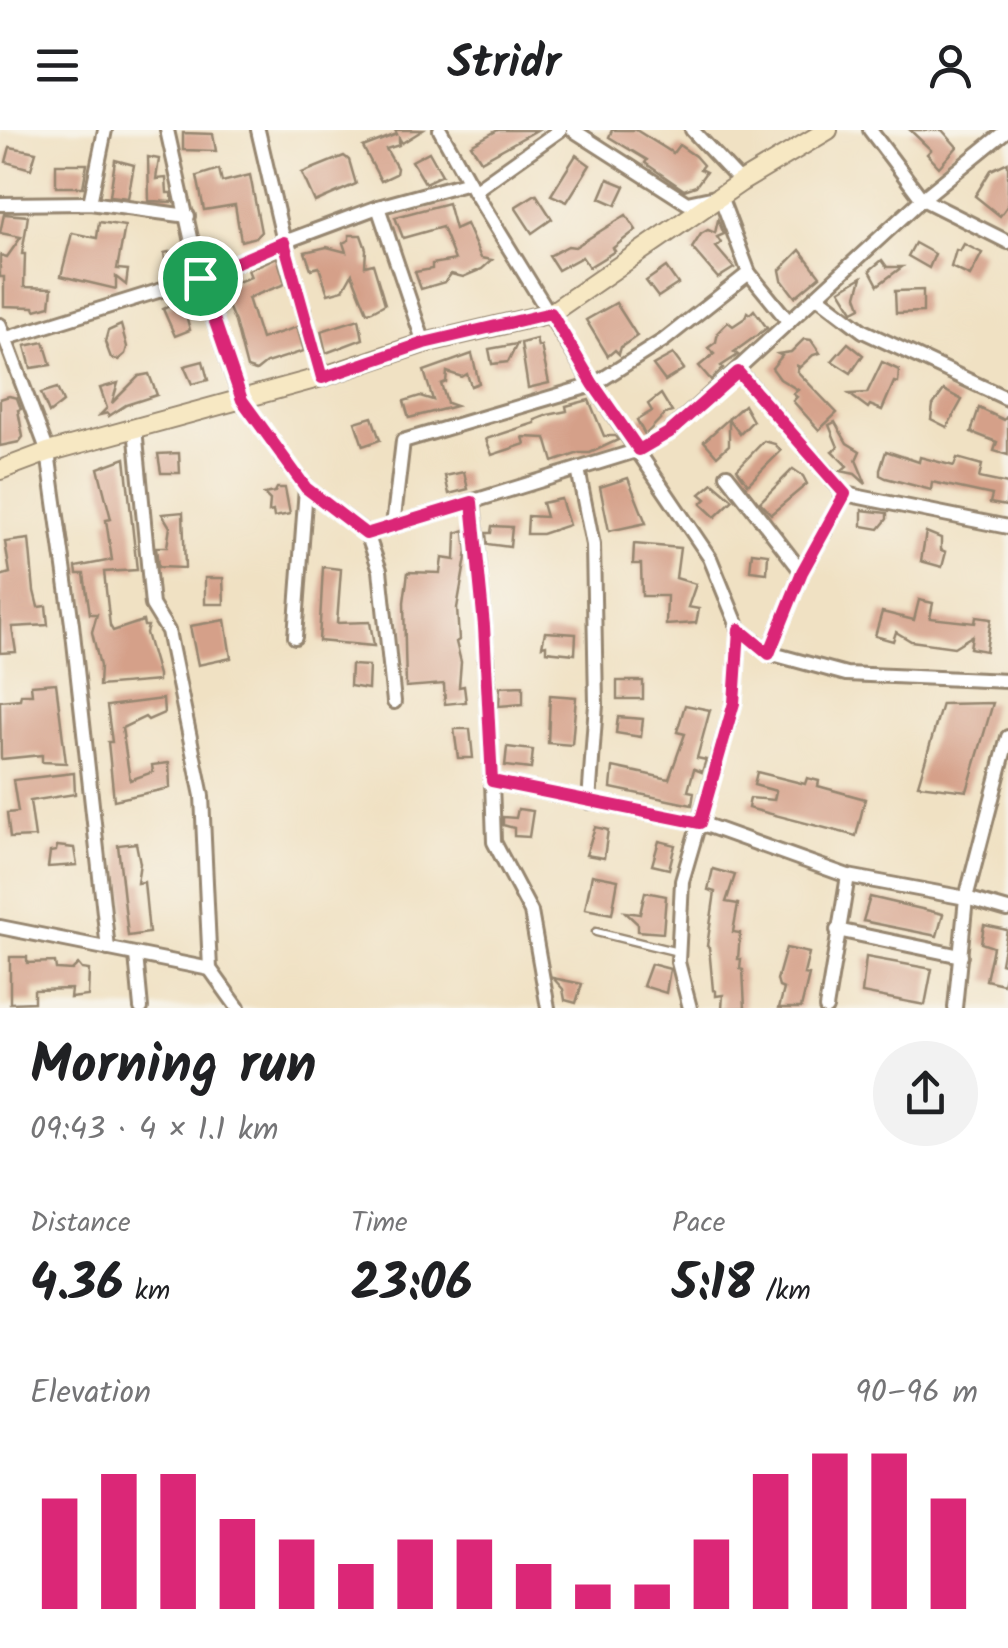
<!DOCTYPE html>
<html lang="en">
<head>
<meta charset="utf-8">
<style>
  body { margin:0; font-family:Kalam,sans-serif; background:#f2f2f2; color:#202124; height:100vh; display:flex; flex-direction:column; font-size:38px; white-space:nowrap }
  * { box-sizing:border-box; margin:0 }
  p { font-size:32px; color:#757577 }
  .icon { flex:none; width:55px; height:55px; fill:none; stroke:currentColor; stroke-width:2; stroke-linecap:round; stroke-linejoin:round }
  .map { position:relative; height:878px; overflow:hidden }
  .drawer { display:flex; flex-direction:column; background:#fff; flex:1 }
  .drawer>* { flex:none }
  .pin { position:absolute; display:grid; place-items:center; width:85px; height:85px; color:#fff; margin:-42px; border:5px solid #fff; border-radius:50%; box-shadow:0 2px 10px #0007 }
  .round { display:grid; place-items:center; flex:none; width:105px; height:105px; border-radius:52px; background:#f2f2f2 }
  .summary { display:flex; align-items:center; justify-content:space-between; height:170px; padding:0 30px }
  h1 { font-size:55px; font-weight:700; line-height:75px }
  .stats { display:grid; grid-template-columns:repeat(3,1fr); gap:15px; height:170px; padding:10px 30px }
  .stats div { display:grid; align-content:center }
  .stats b { font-size:50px; font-weight:700 }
  .stats small { font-size:28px; font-weight:400 }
  .stats p { font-size:28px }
  .chart { height:280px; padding:20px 30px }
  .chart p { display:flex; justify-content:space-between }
  .chart svg { width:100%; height:180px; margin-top:10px; stroke:#db2777; stroke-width:6 }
  header { display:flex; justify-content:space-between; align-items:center; height:130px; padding:0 30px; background:#fff; font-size:45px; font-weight:700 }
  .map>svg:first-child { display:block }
  .building { fill:#d5a089 }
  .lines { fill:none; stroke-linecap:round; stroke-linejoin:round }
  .lane-casing { stroke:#968670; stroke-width:11 }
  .street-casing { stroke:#968670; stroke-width:18 }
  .secondary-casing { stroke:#968670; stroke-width:22 }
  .lane { stroke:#fff; stroke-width:6 }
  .street { stroke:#fff; stroke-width:12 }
  .secondary { stroke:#f7e8c3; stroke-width:18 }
  .route-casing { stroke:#fff; stroke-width:20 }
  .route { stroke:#db2777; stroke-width:12 }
</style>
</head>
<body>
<header><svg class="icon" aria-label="menu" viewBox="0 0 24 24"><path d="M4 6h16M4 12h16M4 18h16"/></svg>Stridr<svg class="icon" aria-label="person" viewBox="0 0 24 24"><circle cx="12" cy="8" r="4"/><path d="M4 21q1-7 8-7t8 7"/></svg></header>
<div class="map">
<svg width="1008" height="878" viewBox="0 0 1008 878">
  <rect width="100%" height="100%" fill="#f7f3e8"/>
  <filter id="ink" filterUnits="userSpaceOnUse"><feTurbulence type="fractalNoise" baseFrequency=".01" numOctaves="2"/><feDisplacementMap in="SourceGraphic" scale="20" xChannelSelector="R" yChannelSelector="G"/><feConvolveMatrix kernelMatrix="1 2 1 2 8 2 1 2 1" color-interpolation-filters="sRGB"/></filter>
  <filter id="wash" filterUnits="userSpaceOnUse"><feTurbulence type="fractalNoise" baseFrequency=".0048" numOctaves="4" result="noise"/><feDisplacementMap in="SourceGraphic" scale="40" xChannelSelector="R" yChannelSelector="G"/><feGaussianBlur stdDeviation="2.25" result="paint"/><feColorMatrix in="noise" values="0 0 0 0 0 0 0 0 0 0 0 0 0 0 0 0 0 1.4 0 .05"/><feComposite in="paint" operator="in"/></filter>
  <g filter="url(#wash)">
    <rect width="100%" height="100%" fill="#f0e1c3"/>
    <g id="blocks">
      <g class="building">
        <path d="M395,0H423L402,13L399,8V15L386,19L397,38L396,44L381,51L363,17L397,4Z"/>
        <path d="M498,0H537L481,31L471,15Z"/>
        <path d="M612,0H636L673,23L679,15L695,26L703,35L700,39L706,42L696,56L684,60L645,33L647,30L609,7Z"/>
        <path d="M910,0H942L957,17L939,37L927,24L931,20Z"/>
        <path d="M183,3L213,4L216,21L183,20Z"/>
        <path d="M10,17L36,22L31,39L6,32Z"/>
        <path d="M429,22L442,45L425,53L412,31Z"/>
        <path d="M576,25L590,35L567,72L551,65Z"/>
        <path d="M344,26L349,30L356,54L315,72L302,43Z"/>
        <path d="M148,27L159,29L156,49L166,48L167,63H171L173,72L149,71Z"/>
        <path d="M115,30L134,35L128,68L110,66Z"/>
        <path d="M1008,32V75L1000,86L975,66L991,40Z"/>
        <path d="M56,34H87L83,57H56Z"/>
        <path d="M219,39L222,52L250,45L261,102L256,107L241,111L235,75L204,80L197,46Z"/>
        <path d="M608,49L625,56L616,75L600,68Z"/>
        <path d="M536,64L552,89L532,103L515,77Z"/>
        <path d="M448,73L455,99L466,94L481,128L492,130L482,139L463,147L451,144L445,152L421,159L415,142L432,139V134L455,130L442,97L403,108L395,87Z"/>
        <path d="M4,84L28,86L22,124H25L24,157L52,158L50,176L35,180L34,177L4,176V147H0V125L7,127L21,107L0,103Z"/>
        <path d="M626,85L636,100L613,118L615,121L589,137L582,127L558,140L549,126L568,116L575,117Z"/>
        <path d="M718,90L724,104L717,107L721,113L716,117L734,138L718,148L692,118L701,104L708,100L715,103Z"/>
        <path d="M99,92L125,96L117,139L128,140L126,155L116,147V159L61,146L72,103L97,108Z"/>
        <path d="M349,105H361L366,119L365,136L373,134L385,174L372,181L367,182L352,144L343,160L328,164L319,137L311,139L305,122L327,117L346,122L343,113L349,110Z"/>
        <path d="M915,113L935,124L929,138L908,126Z"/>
        <path d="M964,114L982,123L970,146L951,137L956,120L960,121Z"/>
        <path d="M183,119L187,141L167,142L164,123Z"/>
        <path d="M800,120L820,146L795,167L782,150L780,140Z"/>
        <path d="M277,127L285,154L248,168L261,209L297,197L304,221L266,233L256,241L247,238L235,192L220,158L251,147L248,140Z"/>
        <path d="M882,130L887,137H902L878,155L870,140Z"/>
        <path d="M666,137L678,154L658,167L646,151Z"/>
        <path d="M862,147L857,166L861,177L853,181L840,160Z"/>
        <path d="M923,160V182L896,183L895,161Z"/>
        <path d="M182,170L190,200L175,206L163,179Z"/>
        <path d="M616,173L637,206L621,217L619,224L615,220L608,226L586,190Z"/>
        <path d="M754,180L767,198L734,222L738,225L721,236L723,238L711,250L699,236L714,224L708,218L716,212L718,202L728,192L733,196L745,188L747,182L750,184Z"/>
        <path d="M359,189L363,209L326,223L321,201Z"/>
        <path d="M121,195L127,217L125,224L118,230L111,228L105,212L108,201Z"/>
        <path d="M536,209L538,217L541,216L549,253L528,258L521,213Z"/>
        <path d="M804,209L811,210L820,223L813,225L800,237L796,235L799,238L797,241L837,283L819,300L793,271L797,267L793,264L798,260L780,249L772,238L782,226L778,224L791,222Z"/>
        <path d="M44,212L51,235L31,238L25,216Z"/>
        <path d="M848,213L863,225L851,243L832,231Z"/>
        <path d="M517,214L508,232L492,234L489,219Z"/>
        <path d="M472,224L479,253L471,256L467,244L462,247L447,242L446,252L441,254L447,273L456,276L409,288L404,271L420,266L433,270L424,241Z"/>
        <path d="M673,224L684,239L665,251L653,235Z"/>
        <path d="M203,231L208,250L192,254L184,236Z"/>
        <path d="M882,232L899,240L898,253L894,252L882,280L870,275L868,278L849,264L867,263Z"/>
        <path d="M149,244L157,265L126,275L109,286L108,283L100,285L107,278L100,258L118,253L112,273L139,246Z"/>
        <path d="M57,258L63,272L49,283L41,263Z"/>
        <path d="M944,260L962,270L947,297L931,289L933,275Z"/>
        <path d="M661,264L672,282L665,284L645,305L637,290L652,281L648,274Z"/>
        <path d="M9,266L17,268L21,279L18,280L23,307L19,312L0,316V269Z"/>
        <path d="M589,270L604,306H615L618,310L590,323H579L553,332L546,308L523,307L525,314L492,325L486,309L535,293V290L548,285L567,281L566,276Z"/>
        <path d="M744,275L753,291L740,304L729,290V315L717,326L704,311Z"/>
        <path d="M979,278L1004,290L1008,285V325L994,321L997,312L971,302Z"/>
        <path d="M372,287L380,310L363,316L355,292Z"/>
        <path d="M835,292L847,313L860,321L856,330L866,354L855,344L841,341L847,336L832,321L838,317L829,295Z"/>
        <path d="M764,311L775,314L781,321L748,354L737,339Z"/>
        <path d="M886,321L919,332L920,327L954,336L957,328L982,335L979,348L1008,354L1006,376L990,373L992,365L932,352L931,360L886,348L880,345V340Z"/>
        <path d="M179,323L180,343H161L158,324Z"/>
        <path d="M125,328L137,440L104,442L110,496L113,501L143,491L144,496H148L146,503L158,545V551L99,556L100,536L92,502L97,484H90L84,444H77L76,437L112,430L106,390L111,389L98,338Z"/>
        <path d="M793,339L803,346L807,354L771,384L760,372Z"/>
        <path d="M464,342L468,359L449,364L445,346Z"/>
        <path d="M628,348L646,393L609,401L600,357Z"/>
        <path d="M713,353L733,370L715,387L701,374L706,369L700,364Z"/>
        <path d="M277,358H285L290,384L274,387L273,381L269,382L270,370L264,364L275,362Z"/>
        <path d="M561,369L569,395L542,404H527L528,386L546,387L542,373Z"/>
        <path d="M862,380L887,383V389L879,399L862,396Z"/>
        <path d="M183,382L185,438L158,437L156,417H167L170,397L162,384Z"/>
        <path d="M492,396L512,397L510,417L487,414L486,403H491Z"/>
        <path d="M465,400L467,422L457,478L459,510L456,512L461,532L459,557L464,556L466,572L445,574L444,554L406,557L404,472L408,442L440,443L442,428L455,430L456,403Z"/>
        <path d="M926,402L941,408V420L946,422L942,437L921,431Z"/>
        <path d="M29,409L34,461L38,477L46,476L48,495L12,497L16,522L0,523V446L10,443L5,412Z"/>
        <path d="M634,414L680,418L676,448L696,454L688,477L699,479L696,493L666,495L667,466H642L641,434H633Z"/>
        <path d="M752,422L768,424L767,443L750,441Z"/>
        <path d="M323,437L341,439L337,493L370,492L374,516L319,511Z"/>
        <path d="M205,448H223L224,474H205Z"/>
        <path d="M919,470L933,473L930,488L975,493L976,487L991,489L986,521L970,518L972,506L954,517L911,511L896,502L893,511L875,506L882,482L914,490Z"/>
        <path d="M225,490L231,528L198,535L190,496Z"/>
        <path d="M545,502L576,504L575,524L546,521V515L542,516Z"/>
        <path d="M351,535L369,536L368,559L350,556Z"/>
        <rect x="617" y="551" width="26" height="18"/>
        <path d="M56,553L66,633L42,632V625L1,629L0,571L20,569L21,564H32L31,555Z"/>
        <path d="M523,556V574L499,576L500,557Z"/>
        <path d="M550,565L576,567L572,615L548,613Z"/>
        <path d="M163,569L164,583L148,590L145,587L122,598L130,650L153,642L152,635L169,633L170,658L114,670L108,612H112L107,576Z"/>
        <path d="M993,573L967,661L918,655L942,574Z"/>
        <path d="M685,575L710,580L697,628L706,630L702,642L694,639L688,661L694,662L692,675L611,658L613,637L669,649L685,604L677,602Z"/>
        <path d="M618,587L643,589L641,607L616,603Z"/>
        <path d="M454,599H470L473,628H458Z"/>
        <path d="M507,617L533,620L531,639L505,636Z"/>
        <path d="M757,642L805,654L807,648L819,651L818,656L865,669L856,706L748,678L750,668L774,670L776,661L754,655Z"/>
        <path d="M74,643L75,664L30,671L35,707L10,708L7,683L18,682L13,650Z"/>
        <path d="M518,679L533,681L529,707L514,706V698L503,695V687L516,688Z"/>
        <path d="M595,697L608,700L604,728L586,725Z"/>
        <path d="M659,711L675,715L669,739L652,735Z"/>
        <path d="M136,713L140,733L137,753L144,752L149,803L128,806L118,715Z"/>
        <path d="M57,716L74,718L77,735L48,737L50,722L56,721Z"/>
        <path d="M713,739L735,745L726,772L738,774L733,802L740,803L738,829H741L740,839L743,840L745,878H722L723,865L716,866V861L713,860L709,817L707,816L715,762L708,760Z"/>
        <path d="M592,745L618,750L612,784L585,779Z"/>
        <path d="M645,762L666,766L663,803L638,801V794L625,782L640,784Z"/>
        <path d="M870,767L943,784L937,806L863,791Z"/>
        <path d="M984,795L1007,800L1001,833L1008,835L1003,854L986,850L993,817L981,813Z"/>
        <path d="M786,818L809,823L804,844L809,845L801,878H779L784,859L779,857L777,850Z"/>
        <path d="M10,827H27V833L55,832L56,839L72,840L78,834L82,839L89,840L88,866L70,868L71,859L34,860V872L10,873Z"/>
        <path d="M866,827L932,839L925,875L862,863Z"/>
        <path d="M651,834L670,839L666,863L643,856Z"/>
        <path d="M553,848L582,854L576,873L565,870L563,859Z"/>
      </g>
    </g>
  </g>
  <g filter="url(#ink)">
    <use href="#blocks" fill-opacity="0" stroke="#968670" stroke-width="2.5"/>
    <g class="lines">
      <defs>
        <path id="lane" d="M596,802L678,822"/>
        <g id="street">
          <path d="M167,0L200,148L241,269L306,358L367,404L639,320L669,302L922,69L1007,0"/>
          <path d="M258,0L284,112L322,247"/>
          <path d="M440,0L474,61L593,255L710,428L739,499L734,573L682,751L678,832L690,878"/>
          <path d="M573,0L687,73L720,66L749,143L789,192"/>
          <path d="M692,0L741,52"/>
          <path d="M870,0L922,69L1008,112"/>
          <path d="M474,61L560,0"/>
          <path d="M90,73L105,0"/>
          <path d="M0,74L90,73L188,86"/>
          <path d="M378,77L424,213"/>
          <path d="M817,166L863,201L1008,269"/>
          <path d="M0,195L48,322L72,494L108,819"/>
          <path d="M4,209L200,148L284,112L378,77L469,52"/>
          <path d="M738,241L845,364L1008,397"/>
          <path d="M578,339L593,415L596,574L589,672"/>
          <path d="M727,345L802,442"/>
          <path d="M473,371L484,496L492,651L700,693L848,746L966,768L1008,780"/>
          <path d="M393,396L403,311L593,255L664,210L749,143"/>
          <path d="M367,404L380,440L394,572"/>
          <path d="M739,499L769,523L846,544L1008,551"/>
          <path d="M295,507L306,358"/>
          <path d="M769,523L802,442L845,364"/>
          <path d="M492,651L494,712L531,782L548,878"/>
          <path d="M0,797L210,839L202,666L168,501L152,475L135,298"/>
          <path d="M837,800L961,826"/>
          <path d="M136,825L141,878"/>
          <path d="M210,839L238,878"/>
          <path d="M826,878L848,746"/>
          <path d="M955,878L966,768L1008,607"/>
        </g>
        <path id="secondary" d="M0,340L48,322L322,247L424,213L551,183L741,52L828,0"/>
      </defs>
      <use href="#lane" class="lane-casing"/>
      <use href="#street" class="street-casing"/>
      <use href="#secondary" class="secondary-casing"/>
      <use href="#lane" class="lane"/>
      <use href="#street" class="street"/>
      <use href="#secondary" class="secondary"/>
    </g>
  </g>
  <g class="lines" filter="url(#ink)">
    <defs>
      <path id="route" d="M284,112L322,248L424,213L551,183L593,254L639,320L670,302L738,242L845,364L802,442L769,524L739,499L734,573L700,693L492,651L484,496L472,372L366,404L306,358L242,270L200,148Z"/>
    </defs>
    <use href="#route" class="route-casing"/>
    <use href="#route" class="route"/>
  </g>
</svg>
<div class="pin" style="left:200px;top:148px;background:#1e9e55"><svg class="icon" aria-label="arrive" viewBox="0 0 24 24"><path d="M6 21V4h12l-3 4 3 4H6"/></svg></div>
</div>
<section class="drawer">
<div class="summary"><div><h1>Morning run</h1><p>09:43 · 4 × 1.1 km</p></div><a class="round"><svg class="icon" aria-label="share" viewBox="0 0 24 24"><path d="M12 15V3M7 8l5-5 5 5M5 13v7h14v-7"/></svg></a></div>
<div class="stats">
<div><p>Distance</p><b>4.36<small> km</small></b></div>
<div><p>Time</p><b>23:06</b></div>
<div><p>Pace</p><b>5:18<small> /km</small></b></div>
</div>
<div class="chart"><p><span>Elevation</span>90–96 m</p>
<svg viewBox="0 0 160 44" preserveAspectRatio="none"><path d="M5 44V17M15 44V11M25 44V11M35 44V22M45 44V27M55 44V33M65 44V27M75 44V27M85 44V33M95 44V38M105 44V38M115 44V27M125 44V11M135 44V6M145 44V6M155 44V17"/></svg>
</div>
</section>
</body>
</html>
